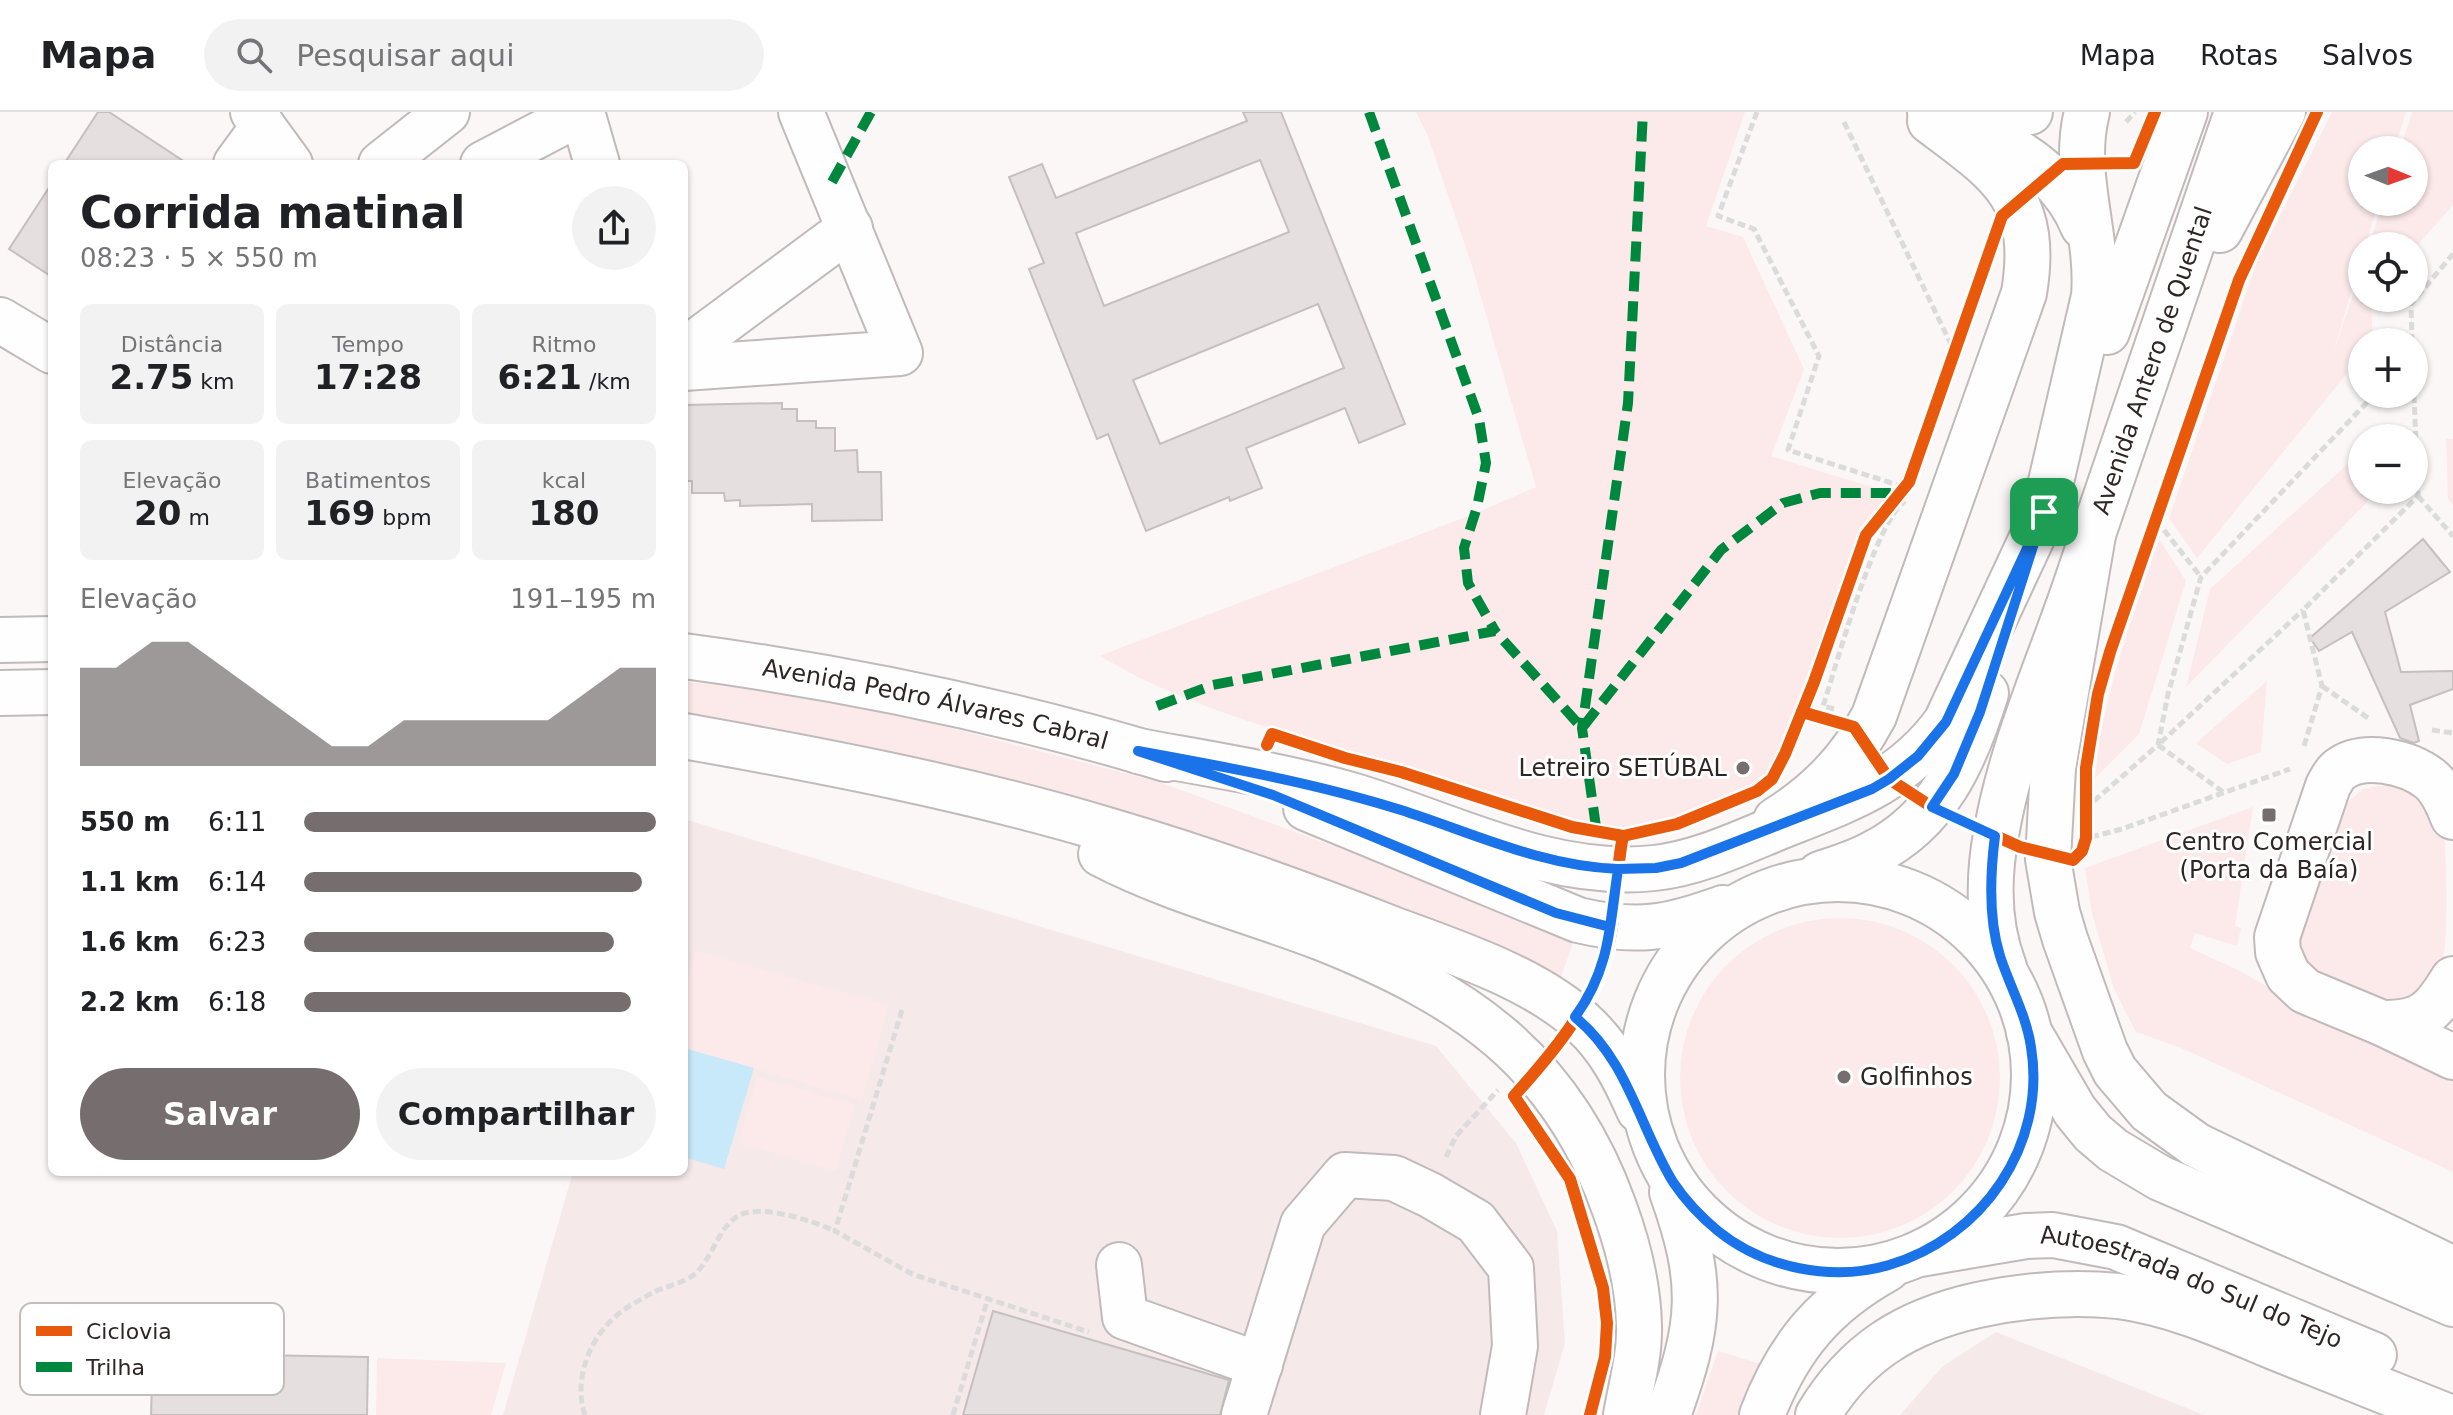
<!DOCTYPE html>
<html lang="pt">
<head>
<meta charset="utf-8">
<style>
  body { margin:0; font-family:"DejaVu Sans",sans-serif; background:#f2f2f2; color:#202124; height:100vh; display:flex; flex-direction:column; font-size:30px; white-space:nowrap }
  * { box-sizing:border-box; margin:0 }
  p { font-size:26px; color:#757577 }
  .icon { flex:none; width:44px; height:44px; fill:none; stroke:currentColor; stroke-width:2; stroke-linecap:round; stroke-linejoin:round }
  .map { position:relative; flex:1; overflow:hidden }
  .side { position:absolute; left:48px; top:48px; width:640px; height:1016px; display:flex; flex-direction:column; background:#fff; border-radius:12px; box-shadow:0 2px 6px #0004 }
  .side>* { flex:none }
  .needle { width:52px; rotate:91deg }
  .controls { position:absolute; left:2348px; top:24px; display:grid; gap:16px }
  .controls a { display:grid; place-items:center; width:80px; height:80px; border-radius:50%; background:#fff; box-shadow:0 2px 6px #0004; font-size:40px }
  .pin { position:absolute; display:grid; place-items:center; width:68px; height:68px; color:#fff; margin:-34px; border-radius:16px; box-shadow:0 4px 12px #0006 }
  .round { display:grid; place-items:center; flex:none; width:84px; height:84px; border-radius:42px; background:#f2f2f2 }
  .head { display:flex; align-items:center; justify-content:space-between; height:136px; padding:0 32px }
  h1 { font-size:44px; font-weight:700; line-height:60px }
  .metrics { display:grid; grid-template-columns:repeat(3,1fr); gap:12px; height:136px; padding:8px 32px }
  .metrics div { display:grid; align-content:center; border-radius:12px; background:#f2f2f2; text-align:center }
  .metrics b { font-size:34px; font-weight:700 }
  .metrics small { font-size:22px; font-weight:400 }
  .metrics p { font-size:22px }
  .chart { height:224px; padding:16px 32px }
  .chart p { display:flex; justify-content:space-between }
  .chart svg { width:100%; height:144px; margin-top:8px; fill:#766e6e; opacity:.7 }
  .primary-button { display:flex; gap:16px; margin-top:auto; padding:16px 32px }
  .primary-button a { flex:1; height:92px; border-radius:48px; background:#766e6e; color:#fff; font-size:32px; font-weight:700; line-height:92px; text-align:center }
  .primary-button a+a { background:#f2f2f2; color:#202124 }
  ul { padding:0 32px; list-style:none; font-size:26px }
  li { display:grid; grid-template-columns:128px 96px 1fr; align-items:center; height:60px }
  li i { height:20px; border-radius:10px; background:#766e6e }
  header { display:flex; align-items:center; gap:48px; box-sizing:border-box; height:112px; padding:0 40px; background:#fff; border-bottom:2px solid #e0e0e0 }
  header strong { font-size:38px }
  nav { display:flex; gap:44px; margin-inline-start:auto; font-size:28px }
  .search { width:560px; height:72px; background:#f2f2f2; display:flex; align-items:center; gap:20px; box-sizing:border-box; padding:0 28px; border-radius:44px; color:#757577; font-size:30px }
  .map>svg:first-child { display:block }
  .built { fill:#f6e9e9 }
  .green { fill:#fceaea }
  .water { fill:#c7e9f9 }
  .building { fill:#e6dfdf; stroke:#c6bfbf; stroke-width:2; fill-rule:evenodd }
  .lines { fill:none; stroke-linecap:round; stroke-linejoin:round }
  .minor-casing { stroke:#c1baba; stroke-width:48 }
  .major-casing { stroke:#c1baba; stroke-width:48 }
  .highway-casing { stroke:#c1baba; stroke-width:48 }
  .path { stroke:#dcdbdb; stroke-width:5; stroke-dasharray:8 4; stroke-linecap:butt }
  .minor { stroke:#fefefe; stroke-width:44 }
  .major { stroke:#fefefe; stroke-width:44 }
  .highway { stroke:#fefefe; stroke-width:44 }
  .quiet { stroke:#00873e; stroke-width:10; stroke-dasharray:20 10; stroke-linecap:butt }
  .cycleway-casing { stroke:#fff; stroke-width:17 }
  .cycleway { stroke:#e8590c; stroke-width:12 }
  .route-casing { stroke:#fff; stroke-width:16 }
  .route { stroke:#1a73e8; stroke-width:10 }
  .poi-dot { fill:#766e6e; stroke:#fff; stroke-width:3 }
  .labels { text-anchor:middle; stroke-width:6; stroke-linejoin:round; paint-order:stroke }
  .street-label { font-size:24px; fill:#2f2525; stroke:#fff }
  .poi-label { font-size:24px; fill:#2f2525; stroke:#fff; text-anchor:end }
  .key { fill:#fff; stroke:#c1bebe; stroke-width:2 }
  .key-label { font-size:22px; fill:#2f2525 }
</style>
</head>
<body>
<header>
<strong>Mapa</strong>
<div class="search"><svg class="icon" aria-label="search" viewBox="0 0 24 24"><circle cx="10" cy="10" r="6"/><path d="M15 15l6 6"/></svg>Pesquisar aqui</div>
<nav><a>Mapa</a><a>Rotas</a><a>Salvos</a></nav>
</header>
<div class="map">
<svg width="2453" height="1303" viewBox="0 0 2453 1303">
  <rect width="100%" height="100%" fill="#fbf7f7"/>
  <g class="built">
    <path d="M684,707L1436,934L1516,1031L1557,1119L1565,1231L1544,1303H503L573,1060H684Z"/>
    <path d="M1996,1220L2204,1303H1900L1943,1254Z"/>
  </g>
  <g class="green">
    <path d="M1416,0H1745L1706,114L1743,125L1804,257L1771,344L1891,381L1860,416L1781,640C1776,649 1772,660 1765,666C1742,687 1655,719 1624,718C1565,716 1509,689 1454,671C1353,639 1249,616 1153,572C1134,564 1117,553 1099,544L1474,402L1536,375L1471,151L1428,24Z"/>
    <path d="M2332,0H2406L2394,38H2362V90H2379L2365,134H2362V144L2332,245L2362,155V186H2374L2371,189L2373,230H2362V243L2197,446L2169,406L2257,150Z"/>
    <path d="M2412,0H2453V93L2414,137V134H2369L2383,90H2414V38H2400Z"/>
    <path d="M2446,327H2453V393L2448,387Z"/>
    <path d="M2362,339V378H2379L2186,575L2210,477Z"/>
    <path d="M2159,427L2186,469L2139,622L2095,666C2102,583 2133,506 2159,427Z"/>
    <path d="M2267,569L2261,640L2227,652L2196,631Z"/>
    <path d="M684,570L729,574L889,600L1159,670L1388,754L1574,828L1560,868L1374,784L1151,706L882,637L724,606L684,601Z"/>
    <path d="M2384,673L2411,676L2444,706C2445,742 2453,847 2435,874C2427,883 2407,890 2397,895L2307,858L2299,821L2344,694L2363,677Z"/>
    <path d="M2253,695L2235,814L2241,816L2237,834L2195,821L2190,836L2238,858L2302,894L2453,961V1060L2179,935L2136,920L2114,877L2092,801L2085,756Z"/>
    <circle cx="1840" cy="966" r="160"/>
    <path d="M696,839L889,893L862,988L684,936V879Z"/>
    <path d="M757,965L855,993L836,1059L739,1031Z"/>
    <path d="M1718,1239L1761,1252L1743,1303H1696Z"/>
    <path d="M377,1246L506,1251L491,1303H376Z"/>
  </g>
  <path class="water" d="M684,936L754,956L724,1057L684,1045Z"/>
  <g class="building">
    <path d="M98,0H109L188,52H64Z"/>
    <path d="M1243,0H1281L1405,312L1359,331L1345,296L1246,336L1262,376L1230,389L1229,385L1146,419L1108,322L1097,327L1029,157L1044,151L1009,65L1042,52L1056,86L1247,9ZM1260,48L1289,120L1104,194L1076,121ZM1318,192L1344,256L1160,332L1133,268Z"/>
    <path d="M52,71V165L9,137Z"/>
    <path d="M782,291V297H797V309H816V316H835V339L857,338L858,360H881L882,408L812,409V392L740,394V388L725,389L724,381H692V369H684V293Z"/>
    <path d="M2423,427L2450,460L2385,500L2401,560L2453,559V577L2410,593L2419,629L2414,631L2400,626L2352,520L2319,539L2310,526Z"/>
    <path d="M993,1199L1229,1268L1220,1303H963Z"/>
    <path d="M153,1241L368,1245L367,1303H151Z"/>
  </g>
  <g class="lines">
    <defs>
      <g id="minor">
        <path d="M582,0L597,52"/>
        <path d="M1968,0L1989,3L2030,0"/>
        <path d="M263,15L290,52"/>
        <path d="M236,52L263,15L253,0"/>
        <path d="M381,52L447,0"/>
        <path d="M483,52L582,0"/>
        <path d="M2220,118L2283,0"/>
        <path d="M0,208L52,239"/>
        <path d="M684,239L850,116"/>
        <path d="M684,256L900,241L801,0"/>
        <path d="M2453,705C2448,692 2441,676 2430,667C2408,650 2363,639 2339,658C2334,662 2331,669 2328,674L2277,825L2278,840L2288,863L2305,879L2382,911L2453,945"/>
        <path d="M1776,708C1819,681 1850,649 1874,604L2024,181C2040,85 1999,61 1930,9"/>
        <path d="M2382,911C2422,912 2433,900 2453,867"/>
        <path d="M1119,1153L1125,1205L1260,1253"/>
        <path d="M1244,1303L1303,1112L1345,1063L1394,1066L1430,1083L1476,1110L1511,1156L1515,1234L1503,1303"/>
      </g>
      <g id="major">
        <path d="M1930,0C1991,24 2056,48 2083,114"/>
        <path d="M2107,220L2185,0"/>
        <path d="M0,528L52,527"/>
        <path id="s1" d="M684,544C848,566 1008,599 1166,647"/>
        <path d="M0,581L52,580"/>
        <path d="M684,624C825,649 966,676 1104,717C1200,745 1296,779 1390,816C1453,840 1534,865 1584,912C1610,936 1625,966 1639,998"/>
        <path d="M1138,639C1209,652 1281,663 1351,683C1449,712 1549,767 1654,756C1703,751 1752,725 1797,708C1858,684 1906,665 1946,610L2044,400L2094,184C2099,122 2071,62 2087,0"/>
        <path d="M1306,696L1578,808C1637,822 1668,816 1723,796"/>
        <path d="M1101,742C1170,778 1249,798 1322,826C1463,882 1561,947 1614,1095C1628,1133 1638,1172 1639,1213C1640,1243 1631,1274 1626,1303"/>
        <path d="M1820,762C1838,756 1856,751 1872,742C1938,709 1965,649 1986,581"/>
        <circle cx="1838" cy="963" r="196"/>
        <path id="s2" d="M2004,855C1988,814 1988,766 1996,723C2010,638 2047,557 2075,475C2129,317 2184,159 2237,0"/>
        <path d="M1668,1303C1701,1212 1705,1172 1672,1080"/>
        <path d="M1762,1303C1788,1235 1824,1192 1887,1157"/>
      </g>
      <g id="highway">
        <path d="M2093,423L2053,656L2048,747L2057,800L2065,827L2105,939L2115,959L2149,999L2196,1033L2453,1157"/>
        <path d="M2029,920L2075,999L2093,1021L2113,1038L2160,1066L2453,1192"/>
        <path id="s3" d="M1920,1142L2026,1124L2053,1123L2116,1135L2374,1243"/>
        <path d="M1818,1303C1856,1240 1906,1209 1978,1193C2025,1183 2071,1179 2118,1184C2172,1191 2224,1214 2274,1235C2331,1258 2387,1280 2444,1303"/>
      </g>
    </defs>
    <use href="#minor" class="minor-casing"/>
    <use href="#major" class="major-casing"/>
    <use href="#highway" class="highway-casing"/>
    <g class="path">
      <path d="M1757,0L1718,104L1754,117L1819,244L1788,338L1898,373"/>
      <path d="M1844,10L1958,247"/>
      <path d="M2126,10L2135,0"/>
      <path d="M2412,230L2411,192L2453,142"/>
      <path d="M2418,384L2453,424"/>
      <path d="M2164,418L2201,465"/>
      <path d="M2322,574L2371,608"/>
      <path d="M1834,597L1823,594C1837,552 1875,410 1905,389"/>
      <path d="M2432,618L2453,621"/>
      <path d="M2304,634L2322,574L2303,498L2418,384L2414,281"/>
      <path d="M2223,680L2158,633L2303,498"/>
      <path d="M2094,689L2158,633L2168,582L2201,465L2375,282"/>
      <path d="M2091,725L2122,717L2290,657"/>
      <path d="M902,898L835,1119L912,1162L1089,1220"/>
      <path d="M1446,1045L1456,1024L1498,978"/>
      <path d="M585,1303C573,1269 589,1227 616,1204C626,1195 640,1188 652,1181C665,1174 685,1171 696,1161C713,1145 719,1113 740,1103C763,1092 813,1109 835,1119"/>
      <path d="M953,1303L988,1186"/>
    </g>
    <use href="#minor" class="minor"/>
    <use href="#major" class="major"/>
    <use href="#highway" class="highway"/>
    <g class="quiet">
      <path d="M1369,0L1479,307L1486,351L1477,395L1464,436L1468,471L1495,519"/>
      <path d="M832,70L871,0"/>
      <path d="M1157,594L1213,573L1495,519L1582,616L1721,438L1783,391L1820,381H1891"/>
      <path d="M1596,715L1582,616L1628,291L1643,0"/>
    </g>
    <defs>
      <g id="cycleway">
        <path d="M1802,600L1854,615L1889,667L1932,695L2020,735L2073,748L2082,739L2086,726V656L2098,582L2110,540L2239,168L2317,0"/>
        <path d="M1267,633L1272,622L1345,646L1401,660L1572,715L1623,724L1677,712L1757,679L1772,667L1785,642L1814,570L1866,423L1909,370L2002,104L2063,52L2134,51L2155,0"/>
        <path d="M1590,1303L1605,1245L1607,1211L1603,1176L1570,1067L1514,984C1550,944 1589,898 1605,846C1617,807 1615,763 1623,724"/>
      </g>
    </defs>
    <use href="#cycleway" class="cycleway-casing"/>
    <use href="#cycleway" class="cycleway"/>
  </g>
  <g class="lines">
    <defs>
      <path id="route" d="M2044,400L1946,610L1918,644L1889,667L1872,677L1681,751L1656,756L1618,757L1610,815L1556,801L1273,683L1138,639C1226,655 1315,671 1401,698C1473,721 1541,754 1618,757C1610,813 1610,857 1575,905C1628,948 1639,1014 1673,1070C1685,1088 1701,1105 1718,1119C1764,1156 1832,1170 1889,1153C1982,1126 2047,1033 2031,935C2026,902 2010,875 2000,844C1988,806 1990,763 1995,724L1932,695L1954,662L1980,600L2044,400"/>
    </defs>
    <use href="#route" class="route-casing"/>
    <use href="#route" class="route"/>
  </g>
  <g class="poi-dot">
    <circle cx="1743" cy="656" r="8"/>
    <rect x="2261" y="695" width="16" height="16" rx="4"/>
    <circle cx="1844" cy="965" r="8"/>
  </g>
  <g class="labels">
    <g class="street-label">
      <text dy="8" stroke="none"><textPath href="#s2" startOffset="634">Avenida Antero de Quental</textPath></text>
      <text dy="8" stroke="none"><textPath href="#s1" startOffset="256">Avenida Pedro Álvares Cabral</textPath></text>
      <text dy="8" stroke="none"><textPath href="#s3" startOffset="282">Autoestrada do Sul do Tejo</textPath></text>
    </g>
    <g class="poi-label">
      <text x="1727" y="664">Letreiro SETÚBAL</text>
      <text x="2269" y="738" text-anchor="middle">Centro Comercial<tspan x="2269" dy="28">(Porta da Baía)</tspan></text>
      <text x="1860" y="973" text-anchor="start">Golfinhos</text>
    </g>
  </g>
  <rect x="20" y="1191" width="264" height="92" rx="12" class="key"/>
  <rect x="36" y="1214" width="36" height="10" fill="#e8590c"/>
  <rect x="36" y="1250" width="36" height="10" fill="#00873e"/>
  <g class="key-label">
    <text x="86" y="1227">Ciclovia</text>
    <text x="86" y="1263">Trilha</text>
  </g>
</svg>
<div class="controls">
<a><svg class="needle" viewBox="-14 -14 28 28"><path d="M0-13l5 13h-10z" fill="#e53935"/><path d="M0 13l5-13h-10z" fill="#757577"/></svg></a>
<a><svg class="icon" aria-label="locate" viewBox="0 0 24 24"><circle cx="12" cy="12" r="6"/><path d="M12 2v4M12 18v4M2 12h4M18 12h4"/></svg></a>
<a>+</a>
<a>−</a>
</div>
<div class="pin" style="left:2044px;top:400px;background:#1e9e55"><svg class="icon" aria-label="arrive" viewBox="0 0 24 24"><path d="M6 21V4h12l-3 4 3 4H6"/></svg></div>
<section class="side">
<div class="head"><div><h1>Corrida matinal</h1><p>08:23 · 5 × 550 m</p></div><a class="round"><svg class="icon" aria-label="share" viewBox="0 0 24 24"><path d="M12 15V3M7 8l5-5 5 5M5 13v7h14v-7"/></svg></a></div>
<div class="metrics">
<div><p>Distância</p><b>2.75<small> km</small></b></div>
<div><p>Tempo</p><b>17:28</b></div>
<div><p>Ritmo</p><b>6:21<small> /km</small></b></div>
</div>
<div class="metrics">
<div><p>Elevação</p><b>20<small> m</small></b></div>
<div><p>Batimentos</p><b>169<small> bpm</small></b></div>
<div><p>kcal</p><b>180</b></div>
</div>
<div class="chart"><p><span>Elevação</span>191–195 m</p>
<svg viewBox="0 0 160 44" preserveAspectRatio="none"><path d="M0 44V14L10 14L20 6L30 6L40 14L50 22L60 30L70 38L80 38L90 30L100 30L110 30L120 30L130 30L140 22L150 14L160 14V44z"/></svg>
</div>
<ul>
<li><b>550 m</b>6:11<i style="width:100%"></i></li>
<li><b>1.1 km</b>6:14<i style="width:96%"></i></li>
<li><b>1.6 km</b>6:23<i style="width:88%"></i></li>
<li><b>2.2 km</b>6:18<i style="width:93%"></i></li>
</ul>
<div class="primary-button"><a>Salvar</a><a>Compartilhar</a></div>
</section>
</div>
</body>
</html>
